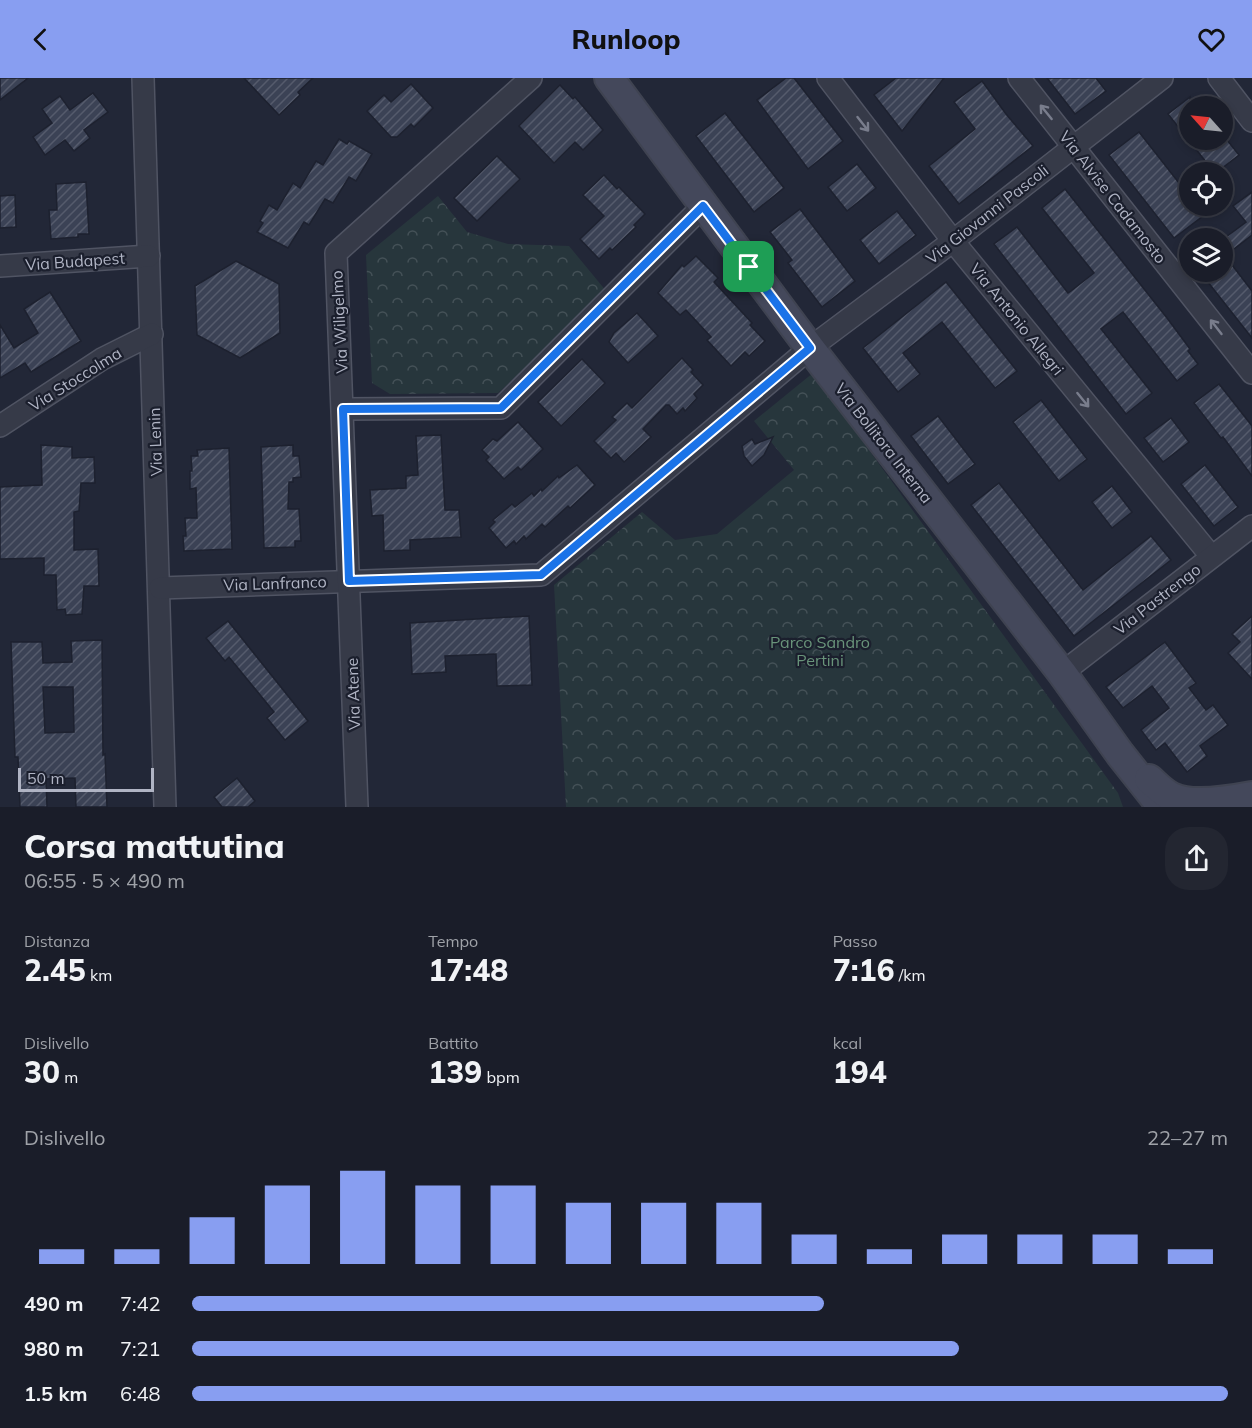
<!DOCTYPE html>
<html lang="it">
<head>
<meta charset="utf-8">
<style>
  body { margin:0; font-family:Mulish,sans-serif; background:#232631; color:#f1f3f6; height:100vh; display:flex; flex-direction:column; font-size:22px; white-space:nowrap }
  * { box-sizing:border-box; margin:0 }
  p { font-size:20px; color:#9fa2a8 }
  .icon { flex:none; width:33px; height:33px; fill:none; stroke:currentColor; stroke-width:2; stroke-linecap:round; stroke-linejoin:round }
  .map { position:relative; height:729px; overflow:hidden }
  .panel { display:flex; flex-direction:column; background:#1a1d29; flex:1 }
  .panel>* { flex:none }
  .needle { width:39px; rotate:297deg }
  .fabs { position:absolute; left:1179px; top:18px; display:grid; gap:12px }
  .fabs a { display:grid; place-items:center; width:54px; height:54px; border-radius:50%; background:#1a1d29; box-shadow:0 3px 9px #0003,0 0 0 2px #383b46; font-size:30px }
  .scale { position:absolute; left:18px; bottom:15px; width:136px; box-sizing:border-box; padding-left:6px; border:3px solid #b0b4c4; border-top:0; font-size:16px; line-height:21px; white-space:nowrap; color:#b0b4c4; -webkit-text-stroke:4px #1b1f2d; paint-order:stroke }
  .pin { position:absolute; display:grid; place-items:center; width:51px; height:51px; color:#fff; margin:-26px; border-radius:12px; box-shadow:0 3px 9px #0006 }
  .round { display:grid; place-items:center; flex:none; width:63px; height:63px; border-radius:24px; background:#232631 }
  .overview { display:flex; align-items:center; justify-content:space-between; height:102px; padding:0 24px }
  h1 { font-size:33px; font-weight:800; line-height:45px }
  .stats { display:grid; grid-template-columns:repeat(3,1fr); gap:9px; height:102px; padding:6px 24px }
  .stats div { display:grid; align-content:center }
  .stats b { font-size:30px; font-weight:800 }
  .stats small { font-size:16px; font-weight:400 }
  .stats p { font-size:16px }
  .chart { height:168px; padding:12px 24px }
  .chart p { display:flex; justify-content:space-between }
  .chart svg { width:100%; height:108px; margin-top:6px; stroke:#889ef1; stroke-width:6 }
  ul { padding:0 24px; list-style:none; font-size:20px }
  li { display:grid; grid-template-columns:96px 72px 1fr; align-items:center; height:45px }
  li i { height:15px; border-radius:8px; background:#889ef1 }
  header { display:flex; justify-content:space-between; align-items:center; height:78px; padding:0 24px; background:#889ef1; color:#111; font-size:27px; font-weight:800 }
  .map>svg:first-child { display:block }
  .park { fill:url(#park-crowns) }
  .building { fill:url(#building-hatch); stroke:#1d212f; stroke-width:1.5; fill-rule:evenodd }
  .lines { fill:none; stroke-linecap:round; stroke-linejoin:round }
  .street-casing { stroke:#505463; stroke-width:24 }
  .secondary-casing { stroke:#3f4351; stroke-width:32 }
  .street { stroke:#363a48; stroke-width:21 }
  .secondary { stroke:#44485b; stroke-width:28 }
  .oneway { stroke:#797d8c }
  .route-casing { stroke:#fff; stroke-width:12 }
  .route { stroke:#1a73e8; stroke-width:8 }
  .labels { text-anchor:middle; stroke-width:4.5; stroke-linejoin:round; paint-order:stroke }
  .street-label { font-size:16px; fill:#b0b4c4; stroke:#1b1f2d }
  .park-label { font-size:16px; fill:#69947a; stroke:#1b1f2d }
</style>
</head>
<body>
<header><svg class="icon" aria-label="back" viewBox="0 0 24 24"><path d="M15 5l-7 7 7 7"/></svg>Runloop<svg class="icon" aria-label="heart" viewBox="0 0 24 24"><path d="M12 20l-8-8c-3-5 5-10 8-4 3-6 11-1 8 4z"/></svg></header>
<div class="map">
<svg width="1252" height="729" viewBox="0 0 1252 729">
  <defs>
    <pattern id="park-crowns" width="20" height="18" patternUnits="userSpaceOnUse" patternTransform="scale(1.5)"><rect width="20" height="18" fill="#27363c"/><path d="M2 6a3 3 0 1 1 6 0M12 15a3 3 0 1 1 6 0" fill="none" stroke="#445157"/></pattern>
    <pattern id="building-hatch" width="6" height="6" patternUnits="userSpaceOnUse" patternTransform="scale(1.5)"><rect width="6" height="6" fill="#3b4255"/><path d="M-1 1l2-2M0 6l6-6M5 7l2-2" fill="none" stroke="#555b6c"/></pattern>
  </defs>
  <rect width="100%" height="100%" fill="#222737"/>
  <g class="park">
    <path d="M438,118L467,154L508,166L569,168L607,214L498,315L390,316L372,305L366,177Z"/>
    <path d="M813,295L1118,715L1123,729H566L554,507L642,434L675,462L717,456L794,392L754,343Z"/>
  </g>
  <g class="building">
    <path d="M0,0H28L0,22Z"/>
    <path d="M244,0H313L298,14L300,17L279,37Z"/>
    <path d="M786,0H794L843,63L808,91L757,22Z"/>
    <path d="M896,0H944L902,53L874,17Z"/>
    <path d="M1047,0H1096L1106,13L1075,36Z"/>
    <path d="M982,3L1006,36L1033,68L959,126L929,88L975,51L954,24Z"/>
    <path d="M411,6L433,30L414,49L411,46L397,59H391L367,33L384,17L391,24Z"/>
    <path d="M560,7L573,21L575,19L603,52L583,72L575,64L554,85L519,48Z"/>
    <path d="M93,15L108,34L84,52L90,60L74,73L65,62L45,77L33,59L52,45L42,31L60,18L70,32Z"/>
    <path d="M1190,19V62H1227L1239,77L1217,94H1214L1168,36Z"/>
    <path d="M725,35L784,110L754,134L696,58Z"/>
    <path d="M1139,54L1190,119V128H1196L1203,138L1174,160L1109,77Z"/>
    <path d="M339,61L347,66L349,63L372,76L356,103L349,99L333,125L325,121L309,147L304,144L288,170L257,154L263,145L260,143L269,127L277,132L293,105L300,110L316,83L323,87Z"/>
    <path d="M497,78L520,101L477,143L454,120Z"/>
    <path d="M857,86L876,110L847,133L828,109Z"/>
    <path d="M604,97L617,111L619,109L645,136L634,147L636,149L612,172L610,170L599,181L580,161L604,138L583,117Z"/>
    <path d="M86,104L89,156H78V159L51,161L49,132H57L56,106Z"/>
    <path d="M1065,111L1167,240L1190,271L1188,273L1198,286L1177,303L1123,234L1101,251L1152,315L1126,336L994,166L1017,149L1068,215L1071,213L1094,195L1042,130Z"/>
    <path d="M1252,114V157L1225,178L1252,213V260L1200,194H1222V162L1246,144L1233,128Z"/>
    <path d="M15,117L16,149L0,150V118Z"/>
    <path d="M800,131L855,203L822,229L788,185L792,182L770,154Z"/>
    <path d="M897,133L916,157L879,186L860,162Z"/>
    <path d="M696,178L718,200L714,204L752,245L750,247L765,263L749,278L745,274L731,288L707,262L711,259L686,232L680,237L658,215L682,187L684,189Z"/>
    <path d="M236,183L279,206L280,255L240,280L197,257L195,208Z"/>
    <path d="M946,204L1017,293L995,310L942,244L903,275L920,296L898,314L863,270Z"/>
    <path d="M50,214L81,263L31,294L25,285L0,300V247L14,270L38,255L24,231Z"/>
    <path d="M637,235L658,258L628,285L609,264L614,255Z"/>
    <path d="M682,280L693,292L691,294L703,307L694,316L697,320L685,333L683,330L677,336L669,327H666L643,351L651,359L624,384L616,375L611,380L594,363L616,342L612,339L627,325L632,330Z"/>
    <path d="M582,281L605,305L561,348L538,324Z"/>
    <path d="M1219,306L1252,348V398L1223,359L1221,360L1194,325Z"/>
    <path d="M1041,322L1087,381L1059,403L1013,344Z"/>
    <path d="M938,338L975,386L948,406L911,358Z"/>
    <path d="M1171,340L1189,364L1163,384L1144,360Z"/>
    <path d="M518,344L543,371L521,392L518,389L504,401L486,382L489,379L482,372L493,361L497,363Z"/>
    <path d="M441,357L445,432H459L461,459L410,462V472L384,473L383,437L372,438L370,412L406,410V398L418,397L416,358Z"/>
    <path d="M773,359L764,377L752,388L744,378L742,368L752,361L755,366Z"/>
    <path d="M41,367L72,369V380L94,379L95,405H81L79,433L74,434V472L98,471L99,508H84L82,536L66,537L65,531L57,532L56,497H44V480L0,481V409L42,407Z"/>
    <path d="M293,367V378H299L301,399L293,400V404H289L288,431H299L301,463H295V469L264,470L261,369Z"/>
    <path d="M229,370L232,471L184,473L183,458H186L185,440H197L196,410L190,411V393H192L191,378H198L197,372Z"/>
    <path d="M577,387L595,407L570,430L568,428L545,449L542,446L526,461L524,458L516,466L514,463L506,470L489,450L495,444L493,442L512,426L515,429L532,415L534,418L541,411L542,413L558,398L559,400Z"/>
    <path d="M1205,387L1238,429L1214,448L1181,406Z"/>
    <path d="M999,405L1083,512L1151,458L1171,482L1074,558L971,427Z"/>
    <path d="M1112,408L1132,434L1112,450L1092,424Z"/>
    <path d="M529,538L532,607L497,608L496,576L445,578L446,594L412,596L410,545Z"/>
    <path d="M1252,538V601L1228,575L1240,564L1232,556Z"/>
    <path d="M228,543L308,643L285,662L267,640L274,634L229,579L225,583L206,560Z"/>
    <path d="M102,562L103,677L105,676L107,729H76L75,700L46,701L47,729H20L18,679H15L11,564H42L43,585L72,584L71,563ZM43,609H73L74,654L45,655Z"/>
    <path d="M1165,564L1196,605L1189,610L1206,632L1213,627L1228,647L1200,668L1207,678L1187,694L1165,665L1156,672L1141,652L1169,630L1152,608L1123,630L1106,609Z"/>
    <path d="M237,700L255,723L248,729H222L214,719Z"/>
  </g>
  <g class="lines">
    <defs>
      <g id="street">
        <path d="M143,0L165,729"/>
        <path d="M828,0L953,163L1211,478"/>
        <path d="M1019,0L1252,295"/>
        <path d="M1219,0L1252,43"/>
        <path d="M0,188L149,178"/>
        <path d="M343,331L501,330L703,128"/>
        <path d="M0,348L102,281L152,256"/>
        <path d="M160,510L541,497L810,270L953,163L1162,0"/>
        <path d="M1062,595L1252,448"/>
        <path d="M357,729L336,175L531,0"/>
      </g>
      <g id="secondary">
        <path d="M609,0L810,270L1062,595L1120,676L1162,729"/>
        <path d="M1149,701C1156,707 1163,715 1172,719C1192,729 1231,722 1252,718"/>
      </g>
    </defs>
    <use href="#street" class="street-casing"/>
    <use href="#secondary" class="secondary-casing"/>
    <use href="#street" class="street"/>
    <use href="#secondary" class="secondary"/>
  </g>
  <defs><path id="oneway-shaft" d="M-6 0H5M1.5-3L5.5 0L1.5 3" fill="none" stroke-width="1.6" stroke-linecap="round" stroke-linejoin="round" transform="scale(1.5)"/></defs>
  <g class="oneway">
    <use href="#oneway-shaft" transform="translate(1046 34) rotate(-129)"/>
    <use href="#oneway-shaft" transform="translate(863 46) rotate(52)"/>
    <use href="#oneway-shaft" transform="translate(1216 249) rotate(-128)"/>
    <use href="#oneway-shaft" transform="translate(1083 322) rotate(51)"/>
  </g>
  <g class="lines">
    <defs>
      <path id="route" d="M703,128L810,270L541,497L349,503L343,331L501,330Z"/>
    </defs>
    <use href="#route" class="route-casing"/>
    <use href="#route" class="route"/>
  </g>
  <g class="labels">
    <g class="street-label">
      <text transform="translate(1113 119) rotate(52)" y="6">Via Alvise Cadamosto</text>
      <text transform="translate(987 136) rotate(-38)" y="6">Via Giovanni Pascoli</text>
      <text transform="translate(75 183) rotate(-4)" y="6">Via Budapest</text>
      <text transform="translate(1017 241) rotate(51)" y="6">Via Antonio Allegri</text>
      <text transform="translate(339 244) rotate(-93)" y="6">Via Wiligelmo</text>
      <text transform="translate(75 301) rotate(-32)" y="6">Via Stoccolma</text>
      <text transform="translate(155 364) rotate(-92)" y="6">Via Lenin</text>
      <text transform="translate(884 365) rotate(52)" y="6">Via Bollitora Interna</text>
      <text transform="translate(275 505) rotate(-2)" y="6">Via Lanfranco</text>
      <text transform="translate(1157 521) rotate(-38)" y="6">Via Pastrengo</text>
      <text transform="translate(353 616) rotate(-92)" y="6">Via Atene</text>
    </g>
    <g class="park-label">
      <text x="820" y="570">Parco Sandro<tspan x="820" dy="18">Pertini</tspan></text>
    </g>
  </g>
</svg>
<div class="fabs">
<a><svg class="needle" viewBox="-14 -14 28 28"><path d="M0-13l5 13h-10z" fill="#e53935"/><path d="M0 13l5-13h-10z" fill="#9fa2a8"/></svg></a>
<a><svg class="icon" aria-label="locate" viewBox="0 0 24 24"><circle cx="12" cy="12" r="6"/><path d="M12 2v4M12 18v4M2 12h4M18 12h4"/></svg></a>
<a><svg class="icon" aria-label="layers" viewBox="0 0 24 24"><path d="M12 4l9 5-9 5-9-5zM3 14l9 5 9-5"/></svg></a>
</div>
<div class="scale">50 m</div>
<div class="pin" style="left:749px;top:189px;background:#1e9e55"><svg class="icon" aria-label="arrive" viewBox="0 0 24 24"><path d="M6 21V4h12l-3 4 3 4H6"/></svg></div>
</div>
<section class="panel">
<div class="overview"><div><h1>Corsa mattutina</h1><p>06:55 · 5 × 490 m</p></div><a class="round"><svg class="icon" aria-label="share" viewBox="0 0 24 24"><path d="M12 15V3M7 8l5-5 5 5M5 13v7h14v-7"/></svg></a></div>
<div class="stats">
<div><p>Distanza</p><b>2.45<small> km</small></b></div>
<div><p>Tempo</p><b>17:48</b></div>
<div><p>Passo</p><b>7:16<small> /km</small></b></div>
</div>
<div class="stats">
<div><p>Dislivello</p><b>30<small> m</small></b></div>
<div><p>Battito</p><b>139<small> bpm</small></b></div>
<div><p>kcal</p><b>194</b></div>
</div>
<div class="chart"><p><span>Dislivello</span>22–27 m</p>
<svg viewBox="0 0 160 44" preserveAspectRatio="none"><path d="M5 44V38M15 44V38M25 44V25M35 44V12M45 44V6M55 44V12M65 44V12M75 44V19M85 44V19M95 44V19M105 44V32M115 44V38M125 44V32M135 44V32M145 44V32M155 44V38"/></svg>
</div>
<ul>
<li><b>490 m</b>7:42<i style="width:61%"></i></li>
<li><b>980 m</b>7:21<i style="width:74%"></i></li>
<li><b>1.5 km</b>6:48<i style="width:100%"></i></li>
</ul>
</section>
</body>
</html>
